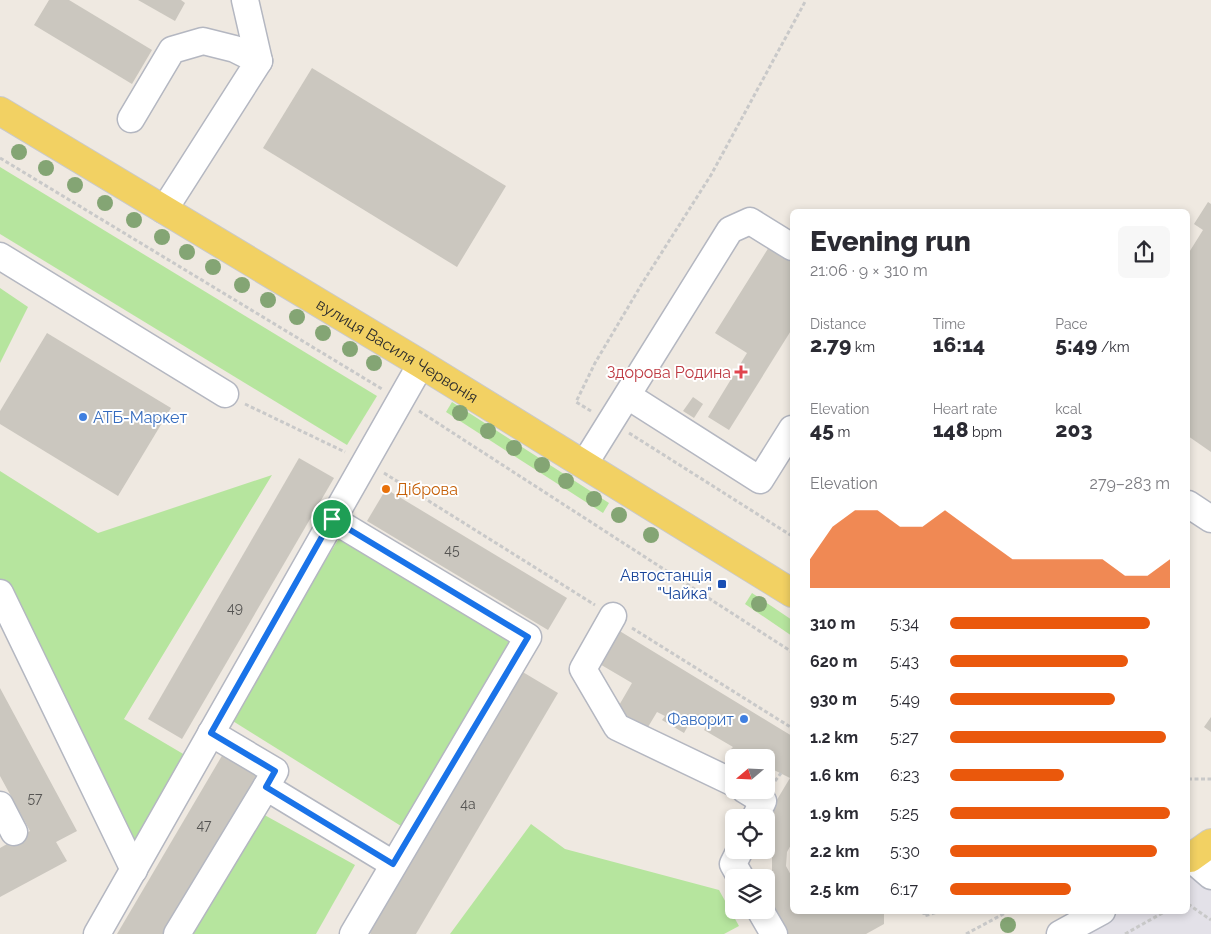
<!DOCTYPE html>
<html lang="en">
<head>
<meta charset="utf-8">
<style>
  body { margin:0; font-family:Raleway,sans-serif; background:#f7f7f7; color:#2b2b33; height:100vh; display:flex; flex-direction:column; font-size:19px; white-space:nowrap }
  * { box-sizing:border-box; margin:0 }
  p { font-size:16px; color:#7c7c81 }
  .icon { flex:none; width:28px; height:28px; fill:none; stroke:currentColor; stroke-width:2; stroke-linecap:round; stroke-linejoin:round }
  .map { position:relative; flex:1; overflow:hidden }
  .details { position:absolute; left:790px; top:209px; width:400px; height:705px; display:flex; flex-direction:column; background:#fff; border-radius:8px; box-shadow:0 2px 8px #0003 }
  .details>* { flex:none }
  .needle { width:32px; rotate:251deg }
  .fabs { position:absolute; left:725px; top:749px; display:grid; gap:10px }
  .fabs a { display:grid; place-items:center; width:50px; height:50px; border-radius:8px; background:#fff; box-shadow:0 2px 8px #0003; font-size:25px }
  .pin { position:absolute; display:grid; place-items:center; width:42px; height:42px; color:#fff; margin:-21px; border:2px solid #fff; border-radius:50%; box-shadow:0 1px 5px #0007 }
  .round { display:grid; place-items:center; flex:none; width:52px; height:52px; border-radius:8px; background:#f7f7f7 }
  .head { display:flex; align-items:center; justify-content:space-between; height:85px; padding:0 20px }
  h1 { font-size:28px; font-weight:800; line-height:38px }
  .figures { display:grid; grid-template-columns:repeat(3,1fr); gap:8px; height:85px; padding:5px 20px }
  .figures div { display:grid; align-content:center }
  .figures b { font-size:21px; font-weight:800 }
  .figures small { font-size:14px; font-weight:400 }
  .figures p { font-size:14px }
  .chart { height:140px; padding:10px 20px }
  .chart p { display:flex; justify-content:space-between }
  .chart svg { width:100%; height:90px; margin-top:5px; fill:#ea580c; opacity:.7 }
  ul { padding:0 20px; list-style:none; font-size:16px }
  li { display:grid; grid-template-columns:80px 60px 1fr; align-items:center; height:38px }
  li i { height:12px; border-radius:6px; background:#ea580c }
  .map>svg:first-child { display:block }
  .industrial { fill:#e3e1e8 }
  .green { fill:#b6e59e }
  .building { fill:#cbc7bf }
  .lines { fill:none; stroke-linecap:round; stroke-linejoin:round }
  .minor-casing { stroke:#b4b7c1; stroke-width:29 }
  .major-casing { stroke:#c9c9c9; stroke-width:30 }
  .path { stroke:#c9c9c9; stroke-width:3; stroke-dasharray:4 2.5; stroke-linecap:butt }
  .minor { stroke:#fff; stroke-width:26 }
  .major { stroke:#f2d163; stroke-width:28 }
  .tree { fill:#84a574 }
  .route-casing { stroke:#fff; stroke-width:10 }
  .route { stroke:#1a73e8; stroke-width:6 }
  .health-dot { fill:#e0444e; stroke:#fff; stroke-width:2 }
  .shop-dot { fill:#3f7fe0; stroke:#fff; stroke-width:2 }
  .food-dot { fill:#e8710a; stroke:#fff; stroke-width:2 }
  .transit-dot { fill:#1a4fb4; stroke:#fff; stroke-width:2 }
  .labels { text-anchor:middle; stroke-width:4; stroke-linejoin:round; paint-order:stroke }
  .number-label { font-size:14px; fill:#555452 }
  .street-label { font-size:16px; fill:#2e2e2e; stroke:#fff }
  .health-label { font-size:16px; fill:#be3a42; stroke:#fff; text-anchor:end }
  .shop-label { font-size:16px; fill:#366cbe; stroke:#fff; text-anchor:start }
  .food-label { font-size:16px; fill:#c56008; stroke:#fff; text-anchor:start }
  .transit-label { font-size:16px; fill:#164399; stroke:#fff; text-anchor:end }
</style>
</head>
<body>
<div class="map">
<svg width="1211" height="934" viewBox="0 0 1211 934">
  <rect width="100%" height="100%" fill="#efe9e1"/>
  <path class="industrial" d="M1188,860L1211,876V934H1060L1102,911H1188Z"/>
  <g class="green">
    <path d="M0,167L377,396L347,445L0,234Z"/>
    <path d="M0,288L28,307L0,363Z"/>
    <path d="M452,402L609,503L603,513L446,412Z"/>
    <path d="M0,471L98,533L272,475L124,719L190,758L133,854L0,584Z"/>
    <path d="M343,532L516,639L401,826L228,718Z"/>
    <path d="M752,593L792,620V636L745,604Z"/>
    <path d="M259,812L355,865L316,934H187Z"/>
    <path d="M531,824L565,849L719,890L739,926L724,934H450Z"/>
  </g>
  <g class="building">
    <path d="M49,0H69L152,50L132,84L34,25Z"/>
    <path d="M138,0H181L185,3L175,21Z"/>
    <path d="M312,68L506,186L457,267L263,148Z"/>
    <path d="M1208,202L1211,204V452L1188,436V254L1203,230L1194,224Z"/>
    <path d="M769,247L792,262V329L729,430L708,417L747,353L715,333Z"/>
    <path d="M47,333L171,408L118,496L0,424V411Z"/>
    <path d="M693,397L703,404L694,418L683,411Z"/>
    <path d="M299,458L334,478L182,739L148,719Z"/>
    <path d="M386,489L567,598L548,630L367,521Z"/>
    <path d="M618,630L792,736V843L787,852L786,866L792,877V911H884V924L866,934H786L766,899V878L772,875V843L766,839V818L790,778L766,766V758L748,756L746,758L731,749L733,747L704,730L708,723L694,715L684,733L662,720L665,716L657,712L645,732L614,714L632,683L598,663Z"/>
    <path d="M521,671L558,693L416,934H371L368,932Z"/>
    <path d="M0,688L77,831L56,842L67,861L0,897V848L30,831L0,776Z"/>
    <path d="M1211,717V732L1204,727Z"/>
    <path d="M223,754L257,775L163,934H117Z"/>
  </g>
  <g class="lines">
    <defs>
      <g id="minor">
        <path d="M245,0L259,61"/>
        <path d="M131,119L172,50L203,41L235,49L259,61L164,210"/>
        <path d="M0,256L225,394"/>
        <path d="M628,396L760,480L792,429"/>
        <path d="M585,463L730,230L750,221L792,247"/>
        <path d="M1188,504L1211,519"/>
        <path d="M332,519L528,637L353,934"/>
        <path d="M0,593L134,870"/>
        <path d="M613,616L583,669L617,727L734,783"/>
        <path d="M211,733L275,771L266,787"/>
        <path d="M745,790L763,801L755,818"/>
        <path d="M0,805L14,832"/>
        <path d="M740,850L733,864L741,878"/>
        <path d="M1188,860L1190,858L1211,876"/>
        <path d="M760,910L774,934"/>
        <path d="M97,934L421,364"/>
        <path d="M177,934L266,787L393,864"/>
        <path d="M1060,934L1102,911"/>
      </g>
      <g id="major">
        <path id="s1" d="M0,111L421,364L792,593"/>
        <path d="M1188,856L1190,858L1211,843"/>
      </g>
    </defs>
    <use href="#minor" class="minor-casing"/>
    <use href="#major" class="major-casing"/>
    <g class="path">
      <path d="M0,158L382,389"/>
      <path d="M245,404L345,452"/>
      <path d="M419,411L792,652"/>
      <path d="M591,411L576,402L595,363L643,282L711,175L806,0"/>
      <path d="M629,433L792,536"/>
      <path d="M384,473L595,605"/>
      <path d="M632,628L792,728"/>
      <path d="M1188,779H1211"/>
      <path d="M775,781L781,773"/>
      <path d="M1188,904L1211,920"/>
      <path d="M924,911V916L941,911"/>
      <path d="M966,934L1009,911"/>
      <path d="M1125,934L1166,911"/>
    </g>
    <use href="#minor" class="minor"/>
    <use href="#major" class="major"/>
  </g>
  <g class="tree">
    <circle cx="19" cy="152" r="8"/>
    <circle cx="46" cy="168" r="8"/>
    <circle cx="75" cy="185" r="8"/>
    <circle cx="105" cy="203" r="8"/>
    <circle cx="134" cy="220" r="8"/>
    <circle cx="162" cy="237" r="8"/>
    <circle cx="187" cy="252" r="8"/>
    <circle cx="213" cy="267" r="8"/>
    <circle cx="242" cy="285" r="8"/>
    <circle cx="268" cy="300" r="8"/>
    <circle cx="297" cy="317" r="8"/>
    <circle cx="323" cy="333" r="8"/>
    <circle cx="350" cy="349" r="8"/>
    <circle cx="374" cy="363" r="8"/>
    <circle cx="460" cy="413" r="8"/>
    <circle cx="488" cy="431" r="8"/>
    <circle cx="514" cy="448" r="8"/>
    <circle cx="542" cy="465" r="8"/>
    <circle cx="566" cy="481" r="8"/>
    <circle cx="594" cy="499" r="8"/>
    <circle cx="619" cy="515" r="8"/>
    <circle cx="651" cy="535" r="8"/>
    <circle cx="759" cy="604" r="8"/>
    <circle cx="1008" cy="925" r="8"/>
  </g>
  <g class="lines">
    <defs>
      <path id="route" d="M332,519L528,637L393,864L266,787L275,771L211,733Z"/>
    </defs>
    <use href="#route" class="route-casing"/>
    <use href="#route" class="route"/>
  </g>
  <path class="health-dot" d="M738.5 364.5h5v5h5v5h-5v5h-5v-5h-5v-5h5z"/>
  <g class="shop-dot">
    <circle cx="83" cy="417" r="5"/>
    <circle cx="744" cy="719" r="5"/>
  </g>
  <circle class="food-dot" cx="386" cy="489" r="5"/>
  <rect class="transit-dot" x="717" y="579" width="10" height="10" rx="2.5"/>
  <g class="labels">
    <g class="number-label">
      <text x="452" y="555">45</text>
      <text x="235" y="613">49</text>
      <text x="35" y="803">57</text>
      <text x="468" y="809">4а</text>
      <text x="204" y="830">47</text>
    </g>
    <g class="street-label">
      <text dy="6" stroke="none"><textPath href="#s1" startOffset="464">вулиця Василя Червонія</textPath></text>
    </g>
    <g class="health-label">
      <text x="731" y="378">Здорова Родина</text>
    </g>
    <g class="shop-label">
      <text x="93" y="423">АТБ-Маркет</text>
      <text x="734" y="725" text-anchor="end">Фаворит</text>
    </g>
    <g class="food-label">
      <text x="396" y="495">Діброва</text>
    </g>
    <g class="transit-label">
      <text x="712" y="581">Автостанція<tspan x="712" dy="18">"Чайка"</tspan></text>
    </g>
  </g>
</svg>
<div class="fabs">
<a><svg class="needle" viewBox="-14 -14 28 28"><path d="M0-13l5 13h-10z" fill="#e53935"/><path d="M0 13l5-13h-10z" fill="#7c7c81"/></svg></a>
<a><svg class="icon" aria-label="locate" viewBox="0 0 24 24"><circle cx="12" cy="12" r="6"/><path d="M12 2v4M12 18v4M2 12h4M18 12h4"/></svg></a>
<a><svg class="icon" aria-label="layers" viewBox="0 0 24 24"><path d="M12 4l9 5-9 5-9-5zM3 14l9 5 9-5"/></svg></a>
</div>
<div class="pin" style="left:332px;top:519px;background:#1e9e55"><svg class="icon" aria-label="arrive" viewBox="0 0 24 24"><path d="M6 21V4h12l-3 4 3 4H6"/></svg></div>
<section class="details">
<div class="head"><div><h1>Evening run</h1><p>21:06 · 9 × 310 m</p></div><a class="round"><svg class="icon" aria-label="share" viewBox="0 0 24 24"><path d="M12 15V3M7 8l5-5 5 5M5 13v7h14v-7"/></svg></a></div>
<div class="figures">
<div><p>Distance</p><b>2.79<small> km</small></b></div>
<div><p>Time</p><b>16:14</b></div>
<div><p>Pace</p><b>5:49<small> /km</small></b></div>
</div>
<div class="figures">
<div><p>Elevation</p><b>45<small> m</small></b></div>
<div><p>Heart rate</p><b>148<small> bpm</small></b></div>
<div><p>kcal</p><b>203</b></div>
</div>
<div class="chart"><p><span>Elevation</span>279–283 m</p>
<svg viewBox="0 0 160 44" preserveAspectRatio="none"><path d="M0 44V30L10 14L20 6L30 6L40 14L50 14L60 6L70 14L80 22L90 30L100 30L110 30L120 30L130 30L140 38L150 38L160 30V44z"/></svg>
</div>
<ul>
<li><b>310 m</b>5:34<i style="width:91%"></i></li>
<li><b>620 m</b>5:43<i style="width:81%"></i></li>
<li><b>930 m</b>5:49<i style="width:75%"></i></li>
<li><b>1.2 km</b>5:27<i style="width:98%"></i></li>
<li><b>1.6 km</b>6:23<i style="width:52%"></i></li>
<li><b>1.9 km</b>5:25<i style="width:100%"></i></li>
<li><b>2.2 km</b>5:30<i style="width:94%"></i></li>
<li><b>2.5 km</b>6:17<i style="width:55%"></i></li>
</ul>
</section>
</div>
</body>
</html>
